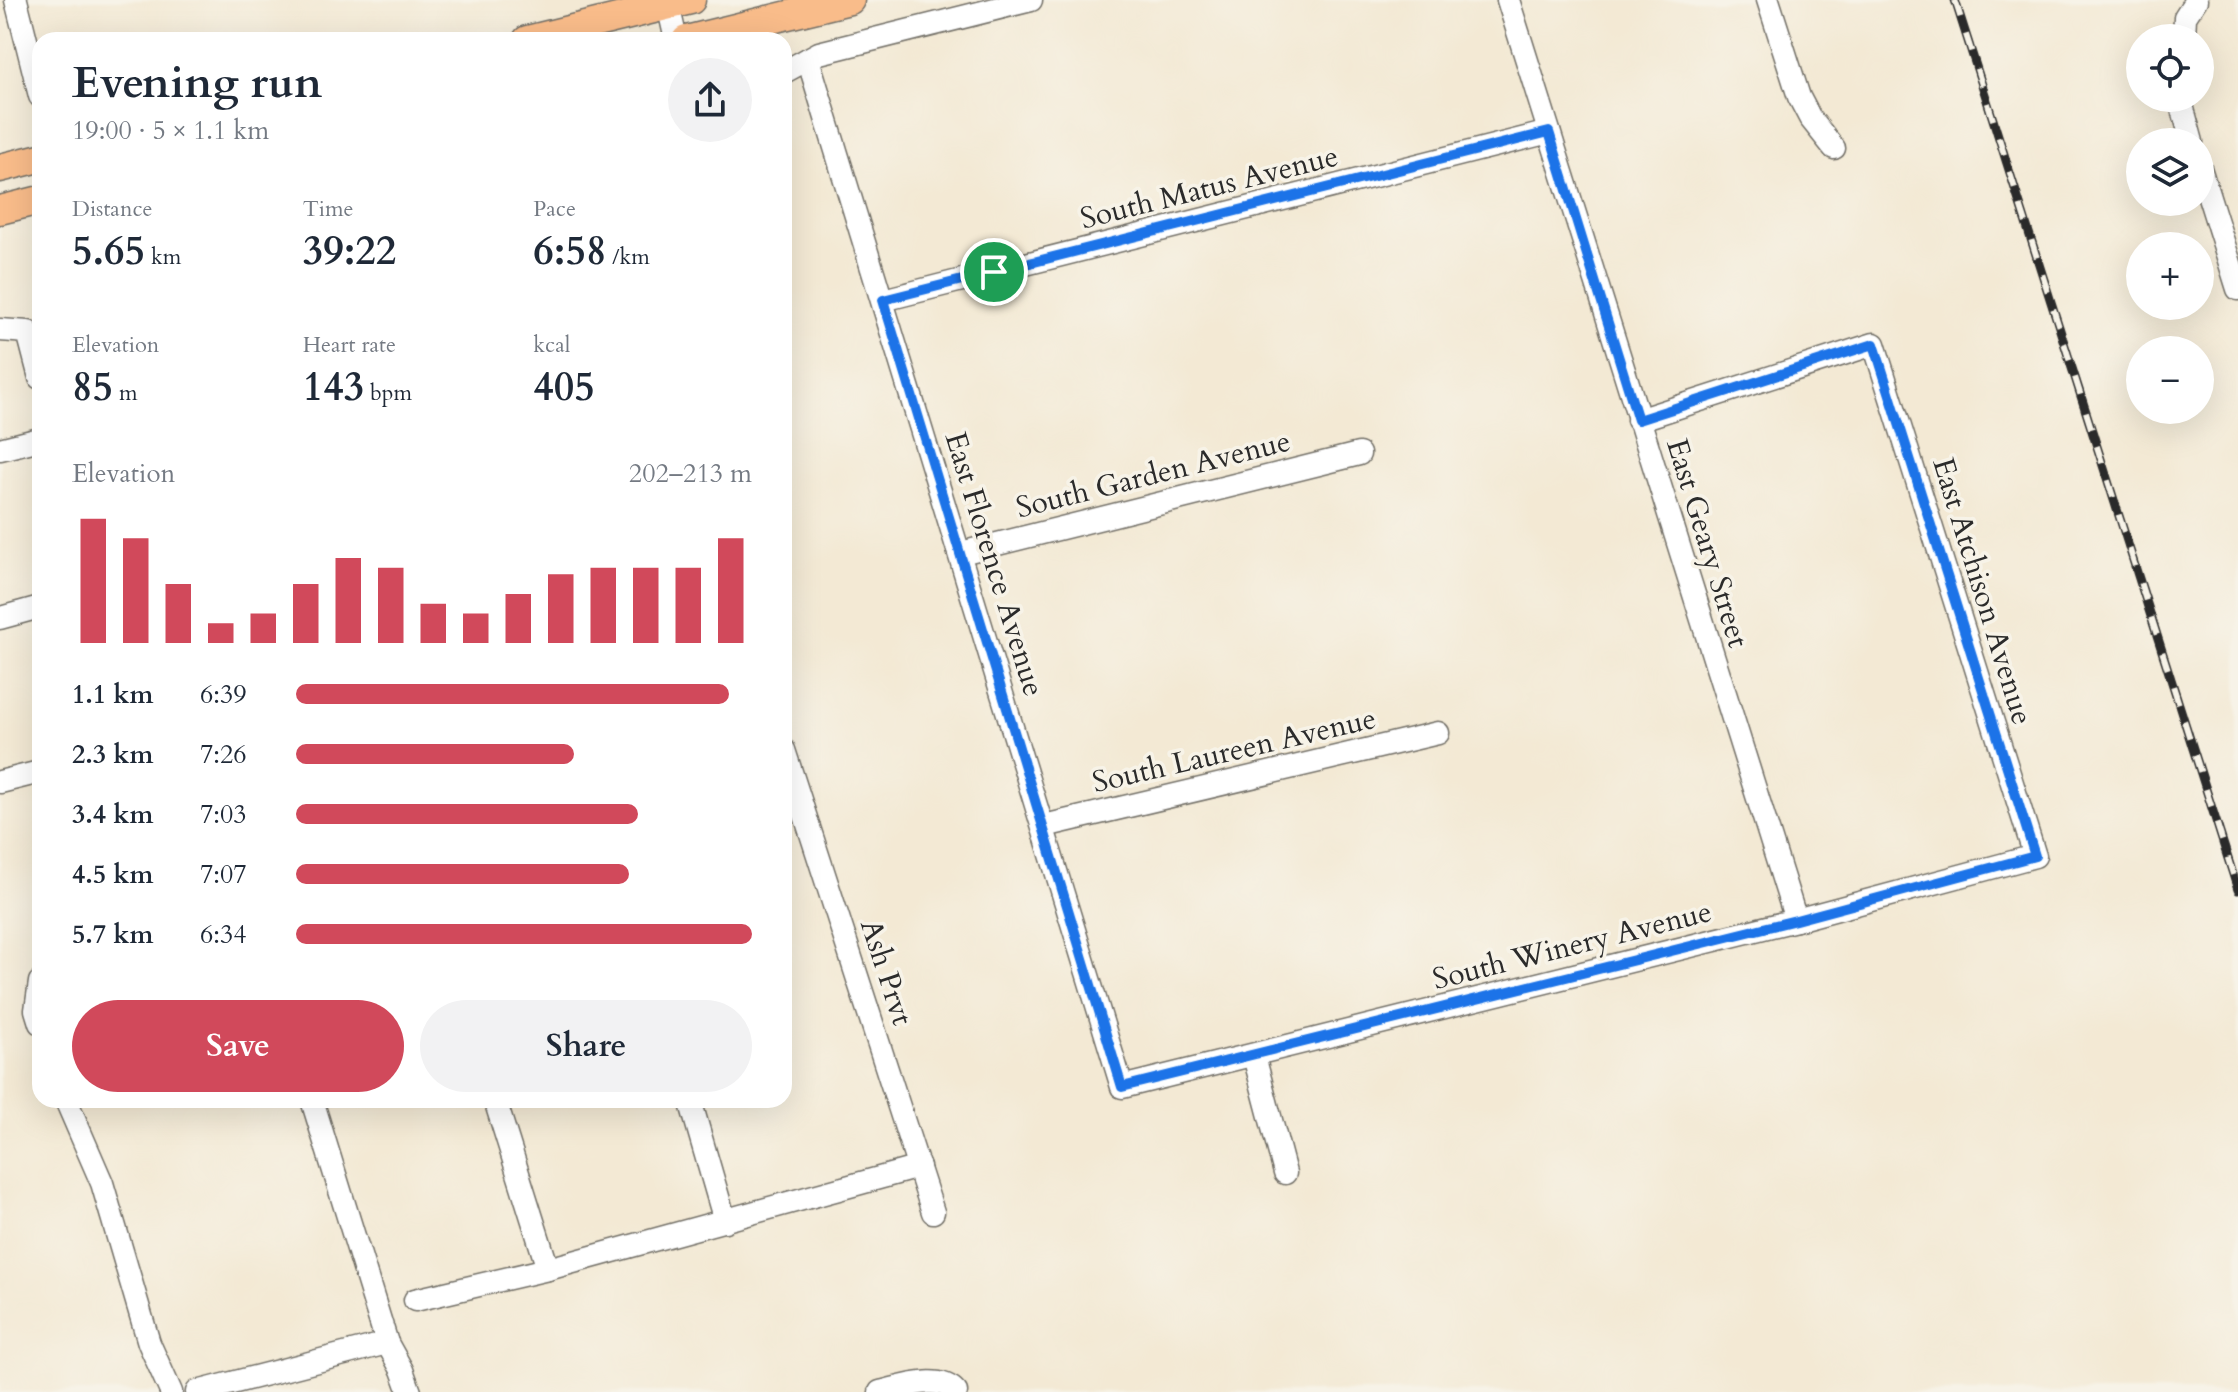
<!DOCTYPE html>
<html lang="en">
<head>
<meta charset="utf-8">
<style>
  body { margin:0; font-family:Cardo,serif; background:#f2f2f3; color:#1f2937; height:100vh; display:flex; flex-direction:column; font-size:30px; white-space:nowrap }
  * { box-sizing:border-box; margin:0 }
  p { font-size:26px; color:#747a83 }
  .icon { flex:none; width:44px; height:44px; fill:none; stroke:currentColor; stroke-width:2; stroke-linecap:round; stroke-linejoin:round }
  .map { position:relative; flex:1; overflow:hidden }
  .side { position:absolute; left:32px; top:32px; width:760px; height:1076px; display:flex; flex-direction:column; background:#fff; border-radius:24px; box-shadow:0 8px 32px #0002 }
  .side>* { flex:none }
  .tools { position:absolute; left:2126px; top:24px; display:grid; gap:16px }
  .tools a { display:grid; place-items:center; width:88px; height:88px; border-radius:50%; background:#fff; box-shadow:0 8px 32px #0002; font-size:40px }
  .pin { position:absolute; display:grid; place-items:center; width:68px; height:68px; color:#fff; margin:-34px; border:4px solid #fff; border-radius:50%; box-shadow:0 2px 8px #0007 }
  .round { display:grid; place-items:center; flex:none; width:84px; height:84px; border-radius:42px; background:#f2f2f3 }
  .head { display:flex; align-items:center; justify-content:space-between; height:136px; padding:0 40px }
  h1 { font-size:44px; font-weight:700; line-height:60px }
  .stats { display:grid; grid-template-columns:repeat(3,1fr); gap:12px; height:136px; padding:8px 40px }
  .stats div { display:grid; align-content:center }
  .stats b { font-size:40px; font-weight:700 }
  .stats small { font-size:22px; font-weight:400 }
  .stats p { font-size:22px }
  .chart { height:224px; padding:16px 40px }
  .chart p { display:flex; justify-content:space-between }
  .chart svg { width:100%; height:144px; margin-top:8px; stroke:#d1495b; stroke-width:6 }
  .cta { display:flex; gap:16px; margin-top:auto; padding:16px 40px }
  .cta a { flex:1; height:92px; border-radius:48px; background:#d1495b; color:#fff; font-size:32px; font-weight:700; line-height:92px; text-align:center }
  .cta a+a { background:#f2f2f3; color:#1f2937 }
  ul { padding:0 40px; list-style:none; font-size:26px }
  li { display:grid; grid-template-columns:128px 96px 1fr; align-items:center; height:60px }
  li i { height:20px; border-radius:10px; background:#d1495b }
  .map>svg:first-child { display:block }
  .lines { fill:none; stroke-linecap:round; stroke-linejoin:round }
  .minor-casing { stroke:#716e66; stroke-width:25 }
  .major-casing { stroke:#716e66; stroke-width:31 }
  .minor { stroke:#fff; stroke-width:22 }
  .major { stroke:#f9bc8a; stroke-width:28 }
  .rail-casing { stroke:#2b2b2b; stroke-width:9 }
  .rail { stroke:#f7f3e8; stroke-width:6; stroke-dasharray:18; stroke-linecap:butt }
  .route-casing { stroke:#fff; stroke-width:16 }
  .route { stroke:#1a73e8; stroke-width:10 }
  .labels { text-anchor:middle; stroke-width:7; stroke-linejoin:round; paint-order:stroke }
  .street-label { font-size:30px; fill:#2b2b2b; stroke:#f7f3e8 }
</style>
</head>
<body>
<div class="map">
<svg width="2238" height="1392" viewBox="0 0 2238 1392">
  <rect width="100%" height="100%" fill="#f7f3e8"/>
  <filter id="ink" filterUnits="userSpaceOnUse"><feTurbulence type="fractalNoise" baseFrequency=".0125" numOctaves="2"/><feDisplacementMap in="SourceGraphic" scale="16" xChannelSelector="R" yChannelSelector="G"/><feConvolveMatrix kernelMatrix="1 2 1 2 8 2 1 2 1" color-interpolation-filters="sRGB"/></filter>
  <filter id="wash" filterUnits="userSpaceOnUse"><feTurbulence type="fractalNoise" baseFrequency=".006" numOctaves="4" result="noise"/><feDisplacementMap in="SourceGraphic" scale="32" xChannelSelector="R" yChannelSelector="G"/><feGaussianBlur stdDeviation="1.8" result="paint"/><feColorMatrix in="noise" values="0 0 0 0 0 0 0 0 0 0 0 0 0 0 0 0 0 1.4 0 .05"/><feComposite in="paint" operator="in"/></filter>
  <g filter="url(#wash)">
    <rect width="100%" height="100%" fill="#f3e9d4"/>
  </g>
  <g filter="url(#ink)">
    <g class="lines">
      <defs>
        <g id="minor">
          <path d="M16,0L40,96"/>
          <path d="M667,0L676,40"/>
          <path d="M1508,0L1796,920"/>
          <path d="M1768,0L1799,97L1810,118L1834,148"/>
          <path d="M2184,38L2185,17L2196,0"/>
          <path d="M808,59L1122,1087L1796,920L2035,856L1874,344L1638,420"/>
          <path d="M784,72L819,53L1031,0"/>
          <path d="M2180,98L2192,142"/>
          <path d="M2200,168L2238,289"/>
          <path d="M883,300L1549,132"/>
          <path d="M0,330L28,332L40,378"/>
          <path d="M0,449L40,439"/>
          <path d="M961,553L1359,454"/>
          <path d="M0,618L40,607"/>
          <path d="M784,750L933,1212"/>
          <path d="M0,782L40,772"/>
          <path d="M1044,826L1438,733"/>
          <path d="M40,982L36,1010L40,1023"/>
          <path d="M1254,1056L1285,1173"/>
          <path d="M66,1100L102,1183L149,1343L171,1392"/>
          <path d="M312,1100L387,1343L402,1370L410,1392"/>
          <path d="M495,1100L548,1269"/>
          <path d="M690,1100L725,1221"/>
          <path d="M415,1300L548,1269L919,1167"/>
          <path d="M197,1392L387,1343"/>
          <path d="M880,1392C902,1387 939,1373 956,1392"/>
        </g>
        <g id="major">
          <path d="M527,40L691,0"/>
          <path d="M686,40L850,0"/>
          <path d="M0,168L40,158"/>
          <path d="M0,210L40,200"/>
        </g>
      </defs>
      <use href="#minor" class="minor-casing"/>
      <use href="#major" class="major-casing"/>
      <use href="#minor" class="minor"/>
      <use href="#major" class="major"/>
      <defs>
        <path id="rail" d="M1955,0L2238,890"/>
      </defs>
      <use href="#rail" class="rail-casing"/>
      <use href="#rail" class="rail"/>
    </g>
  </g>
  <g class="lines" filter="url(#ink)">
    <defs>
      <path id="route" d="M1549,132L1638,420L1874,344L2035,856L1796,920L1122,1087L883,300Z"/>
    </defs>
    <use href="#route" class="route-casing"/>
    <use href="#route" class="route"/>
  </g>
  <g class="labels">
    <g class="street-label">
      <text transform="translate(1209 187) rotate(-14)" y="10">South Matus Avenue</text>
      <text transform="translate(1153 474) rotate(-14)" y="10">South Garden Avenue</text>
      <text transform="translate(1708 543) rotate(73)" y="10">East Geary Street</text>
      <text transform="translate(995 564) rotate(73)" y="10">East Florence Avenue</text>
      <text transform="translate(1983 591) rotate(73)" y="10">East Atchison Avenue</text>
      <text transform="translate(1234 750) rotate(-13)" y="10">South Laureen Avenue</text>
      <text transform="translate(1572 945) rotate(-14)" y="10">South Winery Avenue</text>
      <text transform="translate(887 972) rotate(72)" y="10">Ash Prvt</text>
    </g>
  </g>
</svg>
<div class="tools">
<a><svg class="icon" aria-label="locate" viewBox="0 0 24 24"><circle cx="12" cy="12" r="6"/><path d="M12 2v4M12 18v4M2 12h4M18 12h4"/></svg></a>
<a><svg class="icon" aria-label="layers" viewBox="0 0 24 24"><path d="M12 4l9 5-9 5-9-5zM3 14l9 5 9-5"/></svg></a>
<a>+</a>
<a>−</a>
</div>
<div class="pin" style="left:994px;top:272px;background:#1e9e55"><svg class="icon" aria-label="arrive" viewBox="0 0 24 24"><path d="M6 21V4h12l-3 4 3 4H6"/></svg></div>
<section class="side">
<div class="head"><div><h1>Evening run</h1><p>19:00 · 5 × 1.1 km</p></div><a class="round"><svg class="icon" aria-label="share" viewBox="0 0 24 24"><path d="M12 15V3M7 8l5-5 5 5M5 13v7h14v-7"/></svg></a></div>
<div class="stats">
<div><p>Distance</p><b>5.65<small> km</small></b></div>
<div><p>Time</p><b>39:22</b></div>
<div><p>Pace</p><b>6:58<small> /km</small></b></div>
</div>
<div class="stats">
<div><p>Elevation</p><b>85<small> m</small></b></div>
<div><p>Heart rate</p><b>143<small> bpm</small></b></div>
<div><p>kcal</p><b>405</b></div>
</div>
<div class="chart"><p><span>Elevation</span>202–213 m</p>
<svg viewBox="0 0 160 44" preserveAspectRatio="none"><path d="M5 44V6M15 44V12M25 44V26M35 44V38M45 44V35M55 44V26M65 44V18M75 44V21M85 44V32M95 44V35M105 44V29M115 44V23M125 44V21M135 44V21M145 44V21M155 44V12"/></svg>
</div>
<ul>
<li><b>1.1 km</b>6:39<i style="width:95%"></i></li>
<li><b>2.3 km</b>7:26<i style="width:61%"></i></li>
<li><b>3.4 km</b>7:03<i style="width:75%"></i></li>
<li><b>4.5 km</b>7:07<i style="width:73%"></i></li>
<li><b>5.7 km</b>6:34<i style="width:100%"></i></li>
</ul>
<div class="cta"><a>Save</a><a>Share</a></div>
</section>
</div>
</body>
</html>
